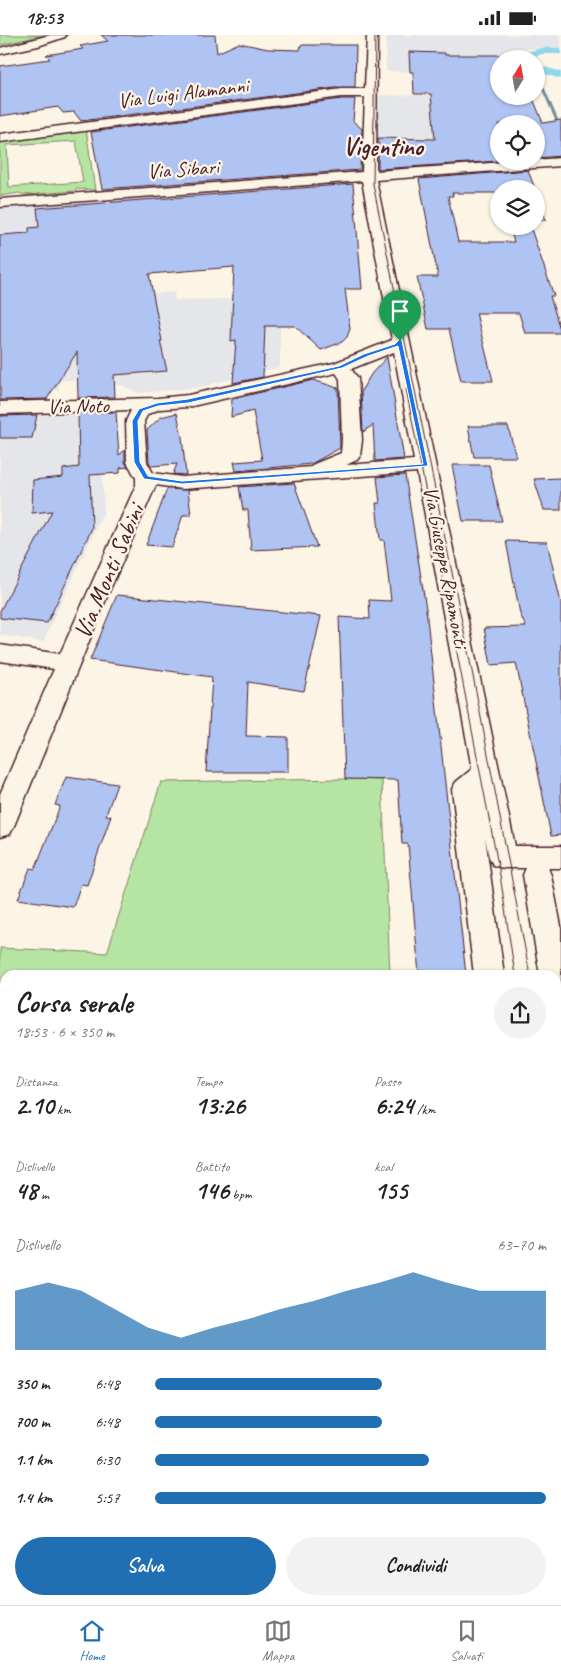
<!DOCTYPE html>
<html lang="it">
<head>
<meta charset="utf-8">
<style>
  body { margin:0; font-family:Caveat,sans-serif; background:#f2f2f2; color:#222; height:100vh; display:flex; flex-direction:column; font-size:19px; white-space:nowrap }
  * { box-sizing:border-box; margin:0 }
  p { font-size:16px; color:#767676 }
  .icon { flex:none; width:28px; height:28px; fill:none; stroke:currentColor; stroke-width:2; stroke-linecap:round; stroke-linejoin:round }
  .map { position:relative; flex:1; overflow:hidden }
  .panel { position:absolute; left:0px; top:935px; width:561px; height:635px; display:flex; flex-direction:column; background:#fff; border-radius:15px 15px 0 0; box-shadow:0 1px 4px #0004 }
  .panel>* { flex:none }
  .needle { width:32px; rotate:11deg }
  .buttons { position:absolute; left:490px; top:15px; display:grid; gap:10px }
  .buttons a { display:grid; place-items:center; width:55px; height:55px; border-radius:50%; background:#fff; box-shadow:0 1px 4px #0004; font-size:25px }
  .pin { position:absolute; display:grid; place-items:center; width:42px; height:42px; color:#fff; margin:-51px -21px; border-radius:50% 50% 50% 0; rotate:-45deg; box-shadow:0 0 5px #0007 }
  .pin .icon { rotate:45deg }
  .round { display:grid; place-items:center; flex:none; width:52px; height:52px; border-radius:26px; background:#f2f2f2 }
  .headline { display:flex; align-items:center; justify-content:space-between; height:85px; padding:0 15px }
  h1 { font-size:28px; font-weight:700; line-height:38px }
  .stats { display:grid; grid-template-columns:repeat(3,1fr); gap:8px; height:85px; padding:5px 15px }
  .stats div { display:grid; align-content:center }
  .stats b { font-size:25px; font-weight:700 }
  .stats small { font-size:14px; font-weight:400 }
  .stats p { font-size:14px }
  .chart { height:140px; padding:10px 15px }
  .chart p { display:flex; justify-content:space-between }
  .chart svg { width:100%; height:90px; margin-top:5px; fill:#1f6fb2; opacity:.7 }
  .action { display:flex; gap:10px; margin-top:auto; padding:10px 15px }
  .action a { flex:1; height:58px; border-radius:30px; background:#1f6fb2; color:#fff; font-size:20px; font-weight:700; line-height:58px; text-align:center }
  .action a+a { background:#f2f2f2; color:#222 }
  ul { padding:0 15px; list-style:none; font-size:16px }
  li { display:grid; grid-template-columns:80px 60px 1fr; align-items:center; height:38px }
  li i { height:12px; border-radius:6px; background:#1f6fb2 }
  .status { display:flex; justify-content:space-between; align-items:center; height:35px; padding:0 25px; background:#fff; direction:ltr }
  .status svg { height:14px; fill:currentColor }
  .dock { display:flex; justify-content:space-around; align-items:center; height:70px; border-top:1px solid #e0e0e0; background:#fff; font-size:14px; color:#767676 }
  .dock a { display:grid; justify-items:center; gap:2px }
  .dock .on { color:#1f6fb2 }
  .map>svg:first-child { display:block }
  .built { fill:#e5e6e9 }
  .green { fill:#b6e5a3; stroke:#808267; fill-rule:evenodd }
  .lines { fill:none; stroke-linecap:round; stroke-linejoin:round }
  .stream { stroke:#728f9f; stroke-width:3 }
  .canal { fill:#8cd9ec; fill-rule:evenodd }
  .building { fill:#b0c4f3; stroke:#4a1f2b }
  .minor-casing { stroke:#4a1f2b; stroke-width:3 }
  .minor { fill:#fcf5e5; fill-rule:evenodd }
  .tram-far1 { stroke:#4a1f2b; stroke-width:1 }
  .tram { stroke:#4a1f2b; stroke-width:2 }
  .route { fill:#1a73e8; stroke:#fff; fill-rule:evenodd }
  .labels { text-anchor:middle; stroke-width:4.5; stroke-linejoin:round; paint-order:stroke }
  .far-street-label { font-size:21px; fill:#4a1f2b; stroke:#fcf5e5 }
  .far-district-label { font-size:25px; font-weight:bold; fill:#4a1f2b; stroke:#fcf5e5 }
  .street-label { font-size:25px; fill:#4a1f2b; stroke:#fcf5e5 }
</style>
</head>
<body>
<div class="status"><b>18:53</b><svg viewBox="0 0 49 12"><path d="M0 12V9h3v3zM5 12V6h3v6zM10 12V3h3v9zM15 12V0h3v12zM26 1h20v11H26zM47 4h2v5h-2z"/></svg></div>
<div class="map">
<svg width="561" height="1570" viewBox="0 0 561 1570">
  <rect width="100%" height="100%" fill="#fcf5e5"/>
  <filter id="ink" filterUnits="userSpaceOnUse"><feTurbulence type="fractalNoise" baseFrequency=".02" numOctaves="2"/><feDisplacementMap in="SourceGraphic" scale="10" xChannelSelector="R" yChannelSelector="G"/><feConvolveMatrix kernelMatrix="1 2 1 2 8 2 1 2 1" color-interpolation-filters="sRGB"/></filter>
  <g filter="url(#ink)">
    <g class="built">
      <path d="M386,0H561V13L517,14L518,24H499V39L386,36Z"/>
      <path d="M371,60L502,62L499,89L435,103L370,102Z"/>
      <path d="M238,155L237,182L90,263L174,257L175,265L280,263V332L196,353L138,358L122,350L92,352L90,343L59,346V355L0,360V172Z"/>
      <path d="M116,378L120,438L102,440L104,476L43,607L0,600V380Z"/>
      <path d="M0,1242L5,1243V1565H373L372,1570H0Z"/>
    </g>
    <g class="green">
      <path d="M0,0H44L0,10Z"/>
      <path d="M86,94L95,155L76,154V156L24,160L19,158L0,161V105H17ZM76,106L83,147L9,152L7,110Z"/>
      <path d="M345,744L382,745L390,940H5V951L0,950V913L107,918L161,747Z"/>
      <rect x="0" y="995" width="5" height="88"/>
    </g>
    <g class="lines">
      <path class="stream" d="M536,37L561,95"/>
      <g class="canal">
        <path d="M541,13H561V19H542L534,22L536,24H524L522,20L524,18Z"/>
        <path d="M536,29L561,37V44L536,36Z"/>
      </g>
    </g>
    <g class="building">
      <path d="M101,0H215L217,18L239,8L268,14L300,15L301,10H356L355,52H342L81,86L74,77L63,78L58,72L0,81V31L50,24L46,20L83,14L80,11L108,6Z"/>
      <path d="M409,17L445,18V20H516L518,24H499V61H532L543,88L561,85V121L536,123V89H499V126L378,134V103L435,104L431,59H414L413,37H410Z"/>
      <path d="M342,64H355L353,86L362,94L360,135L102,154L91,97Z"/>
      <path d="M528,135L535,154H499V160L498,158H452L453,161H448L458,207H514L509,191H530L554,261H550L561,298H525L519,278H476L493,346H461L449,294H428L417,242H438L419,144Z"/>
      <path d="M353,149L362,254H345L350,294L347,302L342,307L321,315L295,291H265L263,342L233,348L236,305L231,306L234,232L149,239L162,306H160L167,336L114,340L115,362L78,363L77,317L47,364L0,365V200L29,198V193L39,192L37,173Z"/>
      <path d="M536,157L546,185H536Z"/>
      <path d="M387,322L404,424L375,426L373,390L363,397L361,356L372,338Z"/>
      <path d="M313,345L338,353L340,413L311,429L236,436L234,427L262,425L253,376L231,382L232,364Z"/>
      <path d="M116,377L119,420L125,415V427L128,432L120,433V438L90,440L92,493L47,588L0,583V576L52,476L32,478L33,445L63,442V434L79,432L78,378Z"/>
      <path d="M177,378L182,402L186,440L173,439L177,429L151,431L149,426L147,395L161,382Z"/>
      <path d="M37,380L32,403H0V381Z"/>
      <path d="M468,391H508L516,422H474Z"/>
      <path d="M452,430H489L502,486H463Z"/>
      <path d="M405,440L426,574L466,940H419L408,809H402L398,745L345,744L339,582L370,584L369,565L391,566L384,505H380L376,468H380L377,442Z"/>
      <path d="M561,443V475H544L534,444Z"/>
      <path d="M294,448L317,512L251,515L248,475H243L239,452Z"/>
      <path d="M167,454L188,455L191,480H183L172,512L146,510Z"/>
      <path d="M506,506L547,507L561,568V800L551,801L516,628L491,630L484,593L526,592L520,579Z"/>
      <path d="M117,560L321,581L304,656L248,647L246,701L288,702V737H206L212,642L90,625Z"/>
      <path d="M66,742L117,749L106,780L111,781L87,850L81,849L73,872L18,864L30,833L35,834L60,771L55,770Z"/>
    </g>
    <g class="lines">
      <defs>
        <g id="minor">
          <path d="M50,0H66L65,2L38,11L0,19V13Z"/>
          <path d="M367,0H377L376,136L561,123V131L376,145L515,811H561V833H548L551,840L561,891V991L556,989V940H540L523,840L526,833H503L493,830L489,822L485,802L504,940H474L452,754L456,747L472,734L417,437L182,454L156,450L109,557L14,791L10,799L0,802V759L54,634L0,626V610L60,619L136,450V443L127,427L126,386L131,375L0,379V367L157,363L188,360L334,328L392,305L362,146L0,172V164L362,137L365,62H342L0,107V99L342,54H365ZM394,317L414,425L346,430L357,425L360,421L362,405L358,343L351,334ZM336,338L340,344L342,405L341,418L314,429L311,432L182,442L153,438L147,427L144,386L148,379L160,374L188,372Z"/>
          <path d="M556,1432L561,1434V1511L556,1509Z"/>
        </g>
      </defs>
      <use href="#minor" class="minor-casing"/>
      <use href="#minor" class="minor"/>
      <g class="tram-far1">
        <path d="M375,0L373,149L474,646L530,940"/>
        <path d="M406,354L500,840L515,940"/>
        <path d="M556,1107L561,1135"/>
      </g>
      <g class="tram">
        <path d="M560,1134L561,1137"/>
        <path d="M556,1208L561,1239"/>
      </g>
    </g>
  </g>
  <path class="route" d="M400,304L402,306L428,431L182,449L144,444L134,427L132,386L139,374L157,368L188,364L339,331L364,319L395,309ZM398,311L423,429L182,446L148,441L140,427L138,386L143,376L158,371L188,368L342,333L368,321Z"/>
  <g class="labels">
    <g class="far-street-label">
      <text transform="translate(183 58) rotate(-7)" y="7">Via Luigi Alamanni</text>
      <text transform="translate(183 134) rotate(-4)" y="7">Via Sibari</text>
      <text transform="translate(78 371) rotate(-1)" y="7">Via Noto</text>
      <text transform="translate(446 532) rotate(79)" y="7">Via Giuseppe Ripamonti</text>
    </g>
    <g class="far-district-label">
      <text x="383" y="120">Vigentino</text>
    </g>
    <g class="street-label">
      <text transform="translate(108 536) rotate(-67)" y="9">Via Monti Sabini</text>
    </g>
  </g>
</svg>
<div class="buttons">
<a><svg class="needle" viewBox="-14 -14 28 28"><path d="M0-13l5 13h-10z" fill="#e53935"/><path d="M0 13l5-13h-10z" fill="#767676"/></svg></a>
<a><svg class="icon" aria-label="locate" viewBox="0 0 24 24"><circle cx="12" cy="12" r="6"/><path d="M12 2v4M12 18v4M2 12h4M18 12h4"/></svg></a>
<a><svg class="icon" aria-label="layers" viewBox="0 0 24 24"><path d="M12 4l9 5-9 5-9-5zM3 14l9 5 9-5"/></svg></a>
</div>
<div class="pin" style="left:400px;top:306px;background:#1e9e55"><svg class="icon" aria-label="arrive" viewBox="0 0 24 24"><path d="M6 21V4h12l-3 4 3 4H6"/></svg></div>
<section class="panel">
<div class="headline"><div><h1>Corsa serale</h1><p>18:53 · 6 × 350 m</p></div><a class="round"><svg class="icon" aria-label="share" viewBox="0 0 24 24"><path d="M12 15V3M7 8l5-5 5 5M5 13v7h14v-7"/></svg></a></div>
<div class="stats">
<div><p>Distanza</p><b>2.10<small> km</small></b></div>
<div><p>Tempo</p><b>13:26</b></div>
<div><p>Passo</p><b>6:24<small> /km</small></b></div>
</div>
<div class="stats">
<div><p>Dislivello</p><b>48<small> m</small></b></div>
<div><p>Battito</p><b>146<small> bpm</small></b></div>
<div><p>kcal</p><b>155</b></div>
</div>
<div class="chart"><p><span>Dislivello</span>63–70 m</p>
<svg viewBox="0 0 160 44" preserveAspectRatio="none"><path d="M0 44V15L10 11L20 15L30 24L40 33L50 38L60 33L70 29L80 24L90 20L100 15L110 11L120 6L130 11L140 15L150 15L160 15V44z"/></svg>
</div>
<ul>
<li><b>350 m</b>6:48<i style="width:58%"></i></li>
<li><b>700 m</b>6:48<i style="width:58%"></i></li>
<li><b>1.1 km</b>6:30<i style="width:70%"></i></li>
<li><b>1.4 km</b>5:57<i style="width:100%"></i></li>
</ul>
<div class="action"><a>Salva</a><a>Condividi</a></div>
</section>
</div>
<nav class="dock">
<a class="on"><svg class="icon" aria-label="home" viewBox="0 0 24 24"><path d="M3 11l9-7 9 7M6 9v11h12V9"/></svg>Home</a>
<a><svg class="icon" aria-label="map" viewBox="0 0 24 24"><path d="M3 6l6-2 6 2 6-2v14l-6 2-6-2-6 2zM9 4v14M15 6v14"/></svg>Mappa</a>
<a><svg class="icon" aria-label="saved" viewBox="0 0 24 24"><path d="M7 4h10v16l-5-4-5 4z"/></svg>Salvati</a>
</nav>
</body>
</html>
